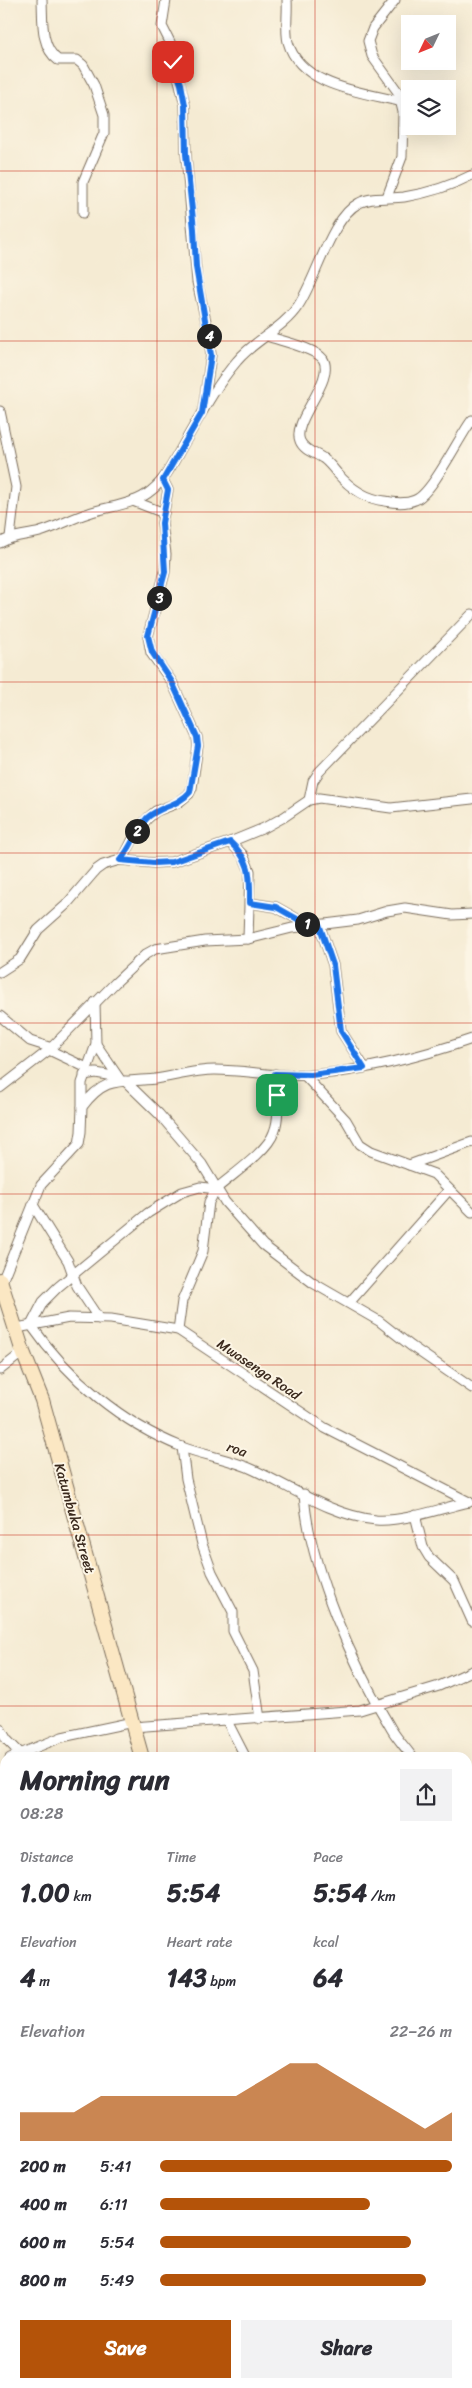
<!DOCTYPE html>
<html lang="en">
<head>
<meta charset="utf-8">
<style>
  body { margin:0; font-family:Sriracha,sans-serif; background:#f2f2f3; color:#2b2b33; height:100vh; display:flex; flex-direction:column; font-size:19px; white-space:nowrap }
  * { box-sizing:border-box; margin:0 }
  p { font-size:16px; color:#7c7c81 }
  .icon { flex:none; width:28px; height:28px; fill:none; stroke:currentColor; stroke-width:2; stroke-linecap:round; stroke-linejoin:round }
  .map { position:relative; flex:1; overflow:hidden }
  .side { position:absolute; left:0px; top:1752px; width:472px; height:636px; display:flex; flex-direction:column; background:#fff; border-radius:15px 15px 0 0; box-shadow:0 5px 20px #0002 }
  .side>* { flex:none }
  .needle { width:32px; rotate:227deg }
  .controls { position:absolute; left:401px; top:15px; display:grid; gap:10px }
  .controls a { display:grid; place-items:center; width:55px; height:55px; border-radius:0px; background:#fff; box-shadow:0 5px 20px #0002; font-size:25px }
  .pin { position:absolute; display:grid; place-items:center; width:42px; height:42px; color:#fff; margin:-21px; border-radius:10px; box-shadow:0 2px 8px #0006 }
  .km { position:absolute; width:25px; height:25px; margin:-12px; border-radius:50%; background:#222; color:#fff; font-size:14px; line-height:25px; text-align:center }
  .round { display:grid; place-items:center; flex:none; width:52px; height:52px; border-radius:0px; background:#f2f2f3 }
  .head { display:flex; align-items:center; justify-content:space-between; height:85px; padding:0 20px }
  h1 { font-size:28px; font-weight:800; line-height:38px }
  .figures { display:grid; grid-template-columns:repeat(3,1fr); gap:8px; height:85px; padding:5px 20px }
  .figures div { display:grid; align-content:center }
  .figures b { font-size:25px; font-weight:800 }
  .figures small { font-size:14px; font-weight:400 }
  .figures p { font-size:14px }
  .chart { height:140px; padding:10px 20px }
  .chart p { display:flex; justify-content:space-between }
  .chart svg { width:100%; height:90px; margin-top:5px; fill:#b45309; opacity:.7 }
  .primary-button { display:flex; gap:10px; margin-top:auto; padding:10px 20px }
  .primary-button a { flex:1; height:58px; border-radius:0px; background:#b45309; color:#fff; font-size:20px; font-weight:800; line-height:58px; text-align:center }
  .primary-button a+a { background:#f2f2f3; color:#2b2b33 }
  ul { padding:0 20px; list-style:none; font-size:16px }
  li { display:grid; grid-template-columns:80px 60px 1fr; align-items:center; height:38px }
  li i { height:12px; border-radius:6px; background:#b45309 }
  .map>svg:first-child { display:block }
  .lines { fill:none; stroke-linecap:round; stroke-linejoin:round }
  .street-casing { stroke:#7c6e5d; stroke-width:11 }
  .secondary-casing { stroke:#7c6e5d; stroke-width:16 }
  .primary-casing { stroke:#7c6e5d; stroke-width:17 }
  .street { stroke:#fff; stroke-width:9 }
  .secondary { stroke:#fbe7c3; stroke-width:14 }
  .primary { stroke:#f4c26a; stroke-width:15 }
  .rail-casing { stroke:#3b2a1e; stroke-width:4.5 }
  .rail { stroke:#fcf5e5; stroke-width:2.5; stroke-dasharray:8; stroke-linecap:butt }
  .route-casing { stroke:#fff; stroke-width:10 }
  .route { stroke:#1a73e8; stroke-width:6 }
  .grid { fill:none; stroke:#c8321e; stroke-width:1; stroke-opacity:0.55 }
  .labels { text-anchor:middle; stroke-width:4; stroke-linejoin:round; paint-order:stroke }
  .street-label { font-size:14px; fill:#3b2a1e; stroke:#fcf5e5 }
</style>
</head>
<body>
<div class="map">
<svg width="472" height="2388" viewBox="0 0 472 2388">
  <rect width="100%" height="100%" fill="#fcf5e5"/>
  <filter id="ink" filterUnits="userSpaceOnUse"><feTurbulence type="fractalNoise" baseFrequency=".02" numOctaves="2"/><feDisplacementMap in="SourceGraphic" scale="10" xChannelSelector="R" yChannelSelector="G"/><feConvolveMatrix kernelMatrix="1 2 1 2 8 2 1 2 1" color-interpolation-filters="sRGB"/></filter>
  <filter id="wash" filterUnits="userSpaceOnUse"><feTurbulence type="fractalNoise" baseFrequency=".0096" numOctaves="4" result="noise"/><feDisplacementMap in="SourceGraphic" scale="20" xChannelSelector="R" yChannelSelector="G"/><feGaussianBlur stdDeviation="1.12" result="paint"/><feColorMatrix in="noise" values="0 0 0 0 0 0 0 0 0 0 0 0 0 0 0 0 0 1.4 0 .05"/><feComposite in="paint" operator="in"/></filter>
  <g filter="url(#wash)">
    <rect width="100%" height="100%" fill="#f5ebd3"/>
  </g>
  <g filter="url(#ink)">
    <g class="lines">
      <defs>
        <g id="street">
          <path d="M42,0C43,19 40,47 58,60H77L83,65L94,85L104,115V133L83,182V213"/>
          <path d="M166,0L162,26L170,42L185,105L186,154L197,282L208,330L211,355L203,410"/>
          <path d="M287,0C288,13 285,30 288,42C300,86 361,92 398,101"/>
          <path d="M387,197L402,157L403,112L398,92L372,56L368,41L373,28L395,0"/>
          <path d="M267,336C281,341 315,348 323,359C336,380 291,421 300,441C304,451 316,453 324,459C329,463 333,468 337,473C350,488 366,499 385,501C395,503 406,504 415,500C432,494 459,437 472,420"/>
          <path d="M0,411L16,487L10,537"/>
          <path d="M133,501L164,513"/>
          <path d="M0,543C13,535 25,536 40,532C57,527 72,518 89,513C110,506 135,505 152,490C168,477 175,458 186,440C201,414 217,384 237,361C255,339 282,330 298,306C316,280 331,217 359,203C372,196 390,199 404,197C428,193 451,186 472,175"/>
          <path d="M309,800L313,781L319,772L472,614"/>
          <path d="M230,842L243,855L250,871L248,939"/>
          <path d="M120,860L154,863L172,862L230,842L264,828L284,817L309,800L319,798L391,808L472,799"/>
          <path d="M250,903L276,907L308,925"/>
          <path d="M319,924L333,965L341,1031L364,1067"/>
          <path d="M0,972L20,959L38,930L66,905L96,870L103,865L120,860L125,855L137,831L148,818L156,811L178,803L189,794L192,788L198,746L197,737L172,682L151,653L148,636L165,572L166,554L162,523L168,490L163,480"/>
          <path d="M0,1016L30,1041L52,1048"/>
          <path d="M96,1044L121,1081"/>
          <path d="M49,1050L87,1068"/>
          <path d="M84,1075L96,1073L118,1077"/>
          <path d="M305,1076L346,1120L360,1144L371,1151L434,1174L472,1212"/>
          <path d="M125,1081L159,1114L202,1164L225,1202L263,1245L313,1283L379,1321L411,1346L472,1388"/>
          <path d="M0,1088L49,1050L115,983L146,954L155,949L205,941L248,939L292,928L358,920L387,911L405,908L452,915L472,914"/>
          <path d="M82,1107V1083L96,1044L95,1002"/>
          <path d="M409,1165L472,1142"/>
          <path d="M216,1189L200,1187L182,1192L148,1213L58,1287L43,1302L31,1325C68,1378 121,1423 182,1447C206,1456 231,1459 254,1470C292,1488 334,1516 376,1520C405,1522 441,1508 469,1502"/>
          <path d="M33,1205L68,1261L77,1286L99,1319"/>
          <path d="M1,1284L41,1185L79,1144L81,1132L82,1107C106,1075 120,1083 155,1079C175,1076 195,1070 215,1070C248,1070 281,1078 313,1075C368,1070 420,1057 472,1039"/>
          <path d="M349,1303L449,1190"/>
          <path d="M17,1328L69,1318L111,1319L178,1330L325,1428L469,1502"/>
          <path d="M178,1330L182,1301L203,1251L209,1202L216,1189C232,1175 268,1151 274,1132C281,1115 276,1093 275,1074"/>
          <path d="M0,1370L23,1352"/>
          <path d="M182,1447L186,1479L202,1544L212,1572L233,1612V1631L253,1671L260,1719"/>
          <path d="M304,1494C309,1567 354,1668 392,1730C398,1740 406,1748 413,1758"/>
          <path d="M415,1515L423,1547L429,1557L454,1581L472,1621"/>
          <path d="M227,1721L246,1758"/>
          <path d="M133,1727L360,1710L439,1686L472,1671"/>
          <path d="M0,1728L7,1740L20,1753"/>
          <path d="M10,1758L62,1737L133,1722"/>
          <path d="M468,1810L472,1813"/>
          <path d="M0,1937L5,1935"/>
          <path d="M0,1962L5,1968"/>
          <path d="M468,2027L472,2023"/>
          <path d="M0,2038L5,2036"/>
          <path d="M468,2074L472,2073"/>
          <path d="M468,2107L472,2116"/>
          <path d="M468,2153L472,2152"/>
          <path d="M0,2191L5,2192"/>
          <path d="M468,2240L472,2239"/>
          <path d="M0,2267L5,2270"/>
          <path d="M0,2335L5,2334"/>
          <path d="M129,2384L133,2388"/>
          <path d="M248,2384L255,2388"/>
          <path d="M217,2388L219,2384"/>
        </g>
        <path id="secondary" d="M0,1280L23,1352L42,1400L142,1758"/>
        <g id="primary">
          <path d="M468,1898L472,1894"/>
          <path d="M0,2239L5,2238"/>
          <path d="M468,2301L472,2302"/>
        </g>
      </defs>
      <use href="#street" class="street-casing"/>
      <use href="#secondary" class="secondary-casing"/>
      <use href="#primary" class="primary-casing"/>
      <use href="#street" class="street"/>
      <use href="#secondary" class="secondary"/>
      <use href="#primary" class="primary"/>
      <defs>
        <g id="rail">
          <path d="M0,2218L5,2221"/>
          <path d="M312,2384L320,2388"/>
        </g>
      </defs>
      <use href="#rail" class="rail-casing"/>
      <use href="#rail" class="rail"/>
    </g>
  </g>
  <g class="lines" filter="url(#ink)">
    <defs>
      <path id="route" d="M173,62L181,84L185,105L186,154L194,229L196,267L211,355L202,413L163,480L168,490L162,523L165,572L148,636L152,652L172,682L197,737L198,746L190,792C178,806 160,806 147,818C135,831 132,848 120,860L154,863L172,862L230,842C252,862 250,875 250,903L276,907L308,925L319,924L333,965L341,1031L364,1068L311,1075L275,1074L277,1095"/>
    </defs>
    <use href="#route" class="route-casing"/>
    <use href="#route" class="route"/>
  </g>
  <path class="grid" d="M157,0V1758M315,0V1758M0,171H472M0,341H472M0,512H472M0,682H472M0,853H472M0,1023H472M0,1194H472M0,1365H472M0,1535H472M0,1706H472M0,1876H5M468,1876H472M0,2047H5M468,2047H472M0,2217H5M468,2217H472M157,2384V2388M315,2384V2388"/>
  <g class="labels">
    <g class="street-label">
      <text transform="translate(259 1369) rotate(34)" y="5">Mwasenga Road</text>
      <text transform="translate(237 1449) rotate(19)" y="5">roa</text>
      <text transform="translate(75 1518) rotate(74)" y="5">Katumbuka Street</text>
    </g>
  </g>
</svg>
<div class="controls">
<a><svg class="needle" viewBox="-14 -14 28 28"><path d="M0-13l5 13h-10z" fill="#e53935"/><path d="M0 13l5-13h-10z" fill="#7c7c81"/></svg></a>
<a><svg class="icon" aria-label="layers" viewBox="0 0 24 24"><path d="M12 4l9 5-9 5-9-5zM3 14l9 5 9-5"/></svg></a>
</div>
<div class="pin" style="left:277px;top:1095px;background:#1e9e55"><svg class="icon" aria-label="arrive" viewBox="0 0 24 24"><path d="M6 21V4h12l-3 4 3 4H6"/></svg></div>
<div class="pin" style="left:173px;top:62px;background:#d93025"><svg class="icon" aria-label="check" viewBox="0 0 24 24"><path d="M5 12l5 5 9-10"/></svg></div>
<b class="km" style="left:307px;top:924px">1</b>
<b class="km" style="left:137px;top:831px">2</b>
<b class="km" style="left:159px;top:598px">3</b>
<b class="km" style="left:209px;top:336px">4</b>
<section class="side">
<div class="head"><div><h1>Morning run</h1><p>08:28</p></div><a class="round"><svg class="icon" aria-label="share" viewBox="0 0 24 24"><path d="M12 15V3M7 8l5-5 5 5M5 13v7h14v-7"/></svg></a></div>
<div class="figures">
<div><p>Distance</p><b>1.00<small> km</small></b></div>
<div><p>Time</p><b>5:54</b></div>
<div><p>Pace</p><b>5:54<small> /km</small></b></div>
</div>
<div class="figures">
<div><p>Elevation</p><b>4<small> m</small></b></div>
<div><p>Heart rate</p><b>143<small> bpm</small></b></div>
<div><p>kcal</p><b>64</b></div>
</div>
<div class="chart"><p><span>Elevation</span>22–26 m</p>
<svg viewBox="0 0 160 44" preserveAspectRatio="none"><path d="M0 44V30L10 30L20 30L30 22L40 22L50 22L60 22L70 22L80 22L90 14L100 6L110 6L120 14L130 22L140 30L150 38L160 30V44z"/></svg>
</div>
<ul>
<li><b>200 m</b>5:41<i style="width:100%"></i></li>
<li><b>400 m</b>6:11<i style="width:72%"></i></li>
<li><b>600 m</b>5:54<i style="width:86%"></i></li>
<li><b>800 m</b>5:49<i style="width:91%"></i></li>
</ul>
<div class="primary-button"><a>Save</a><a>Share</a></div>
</section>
</div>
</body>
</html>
